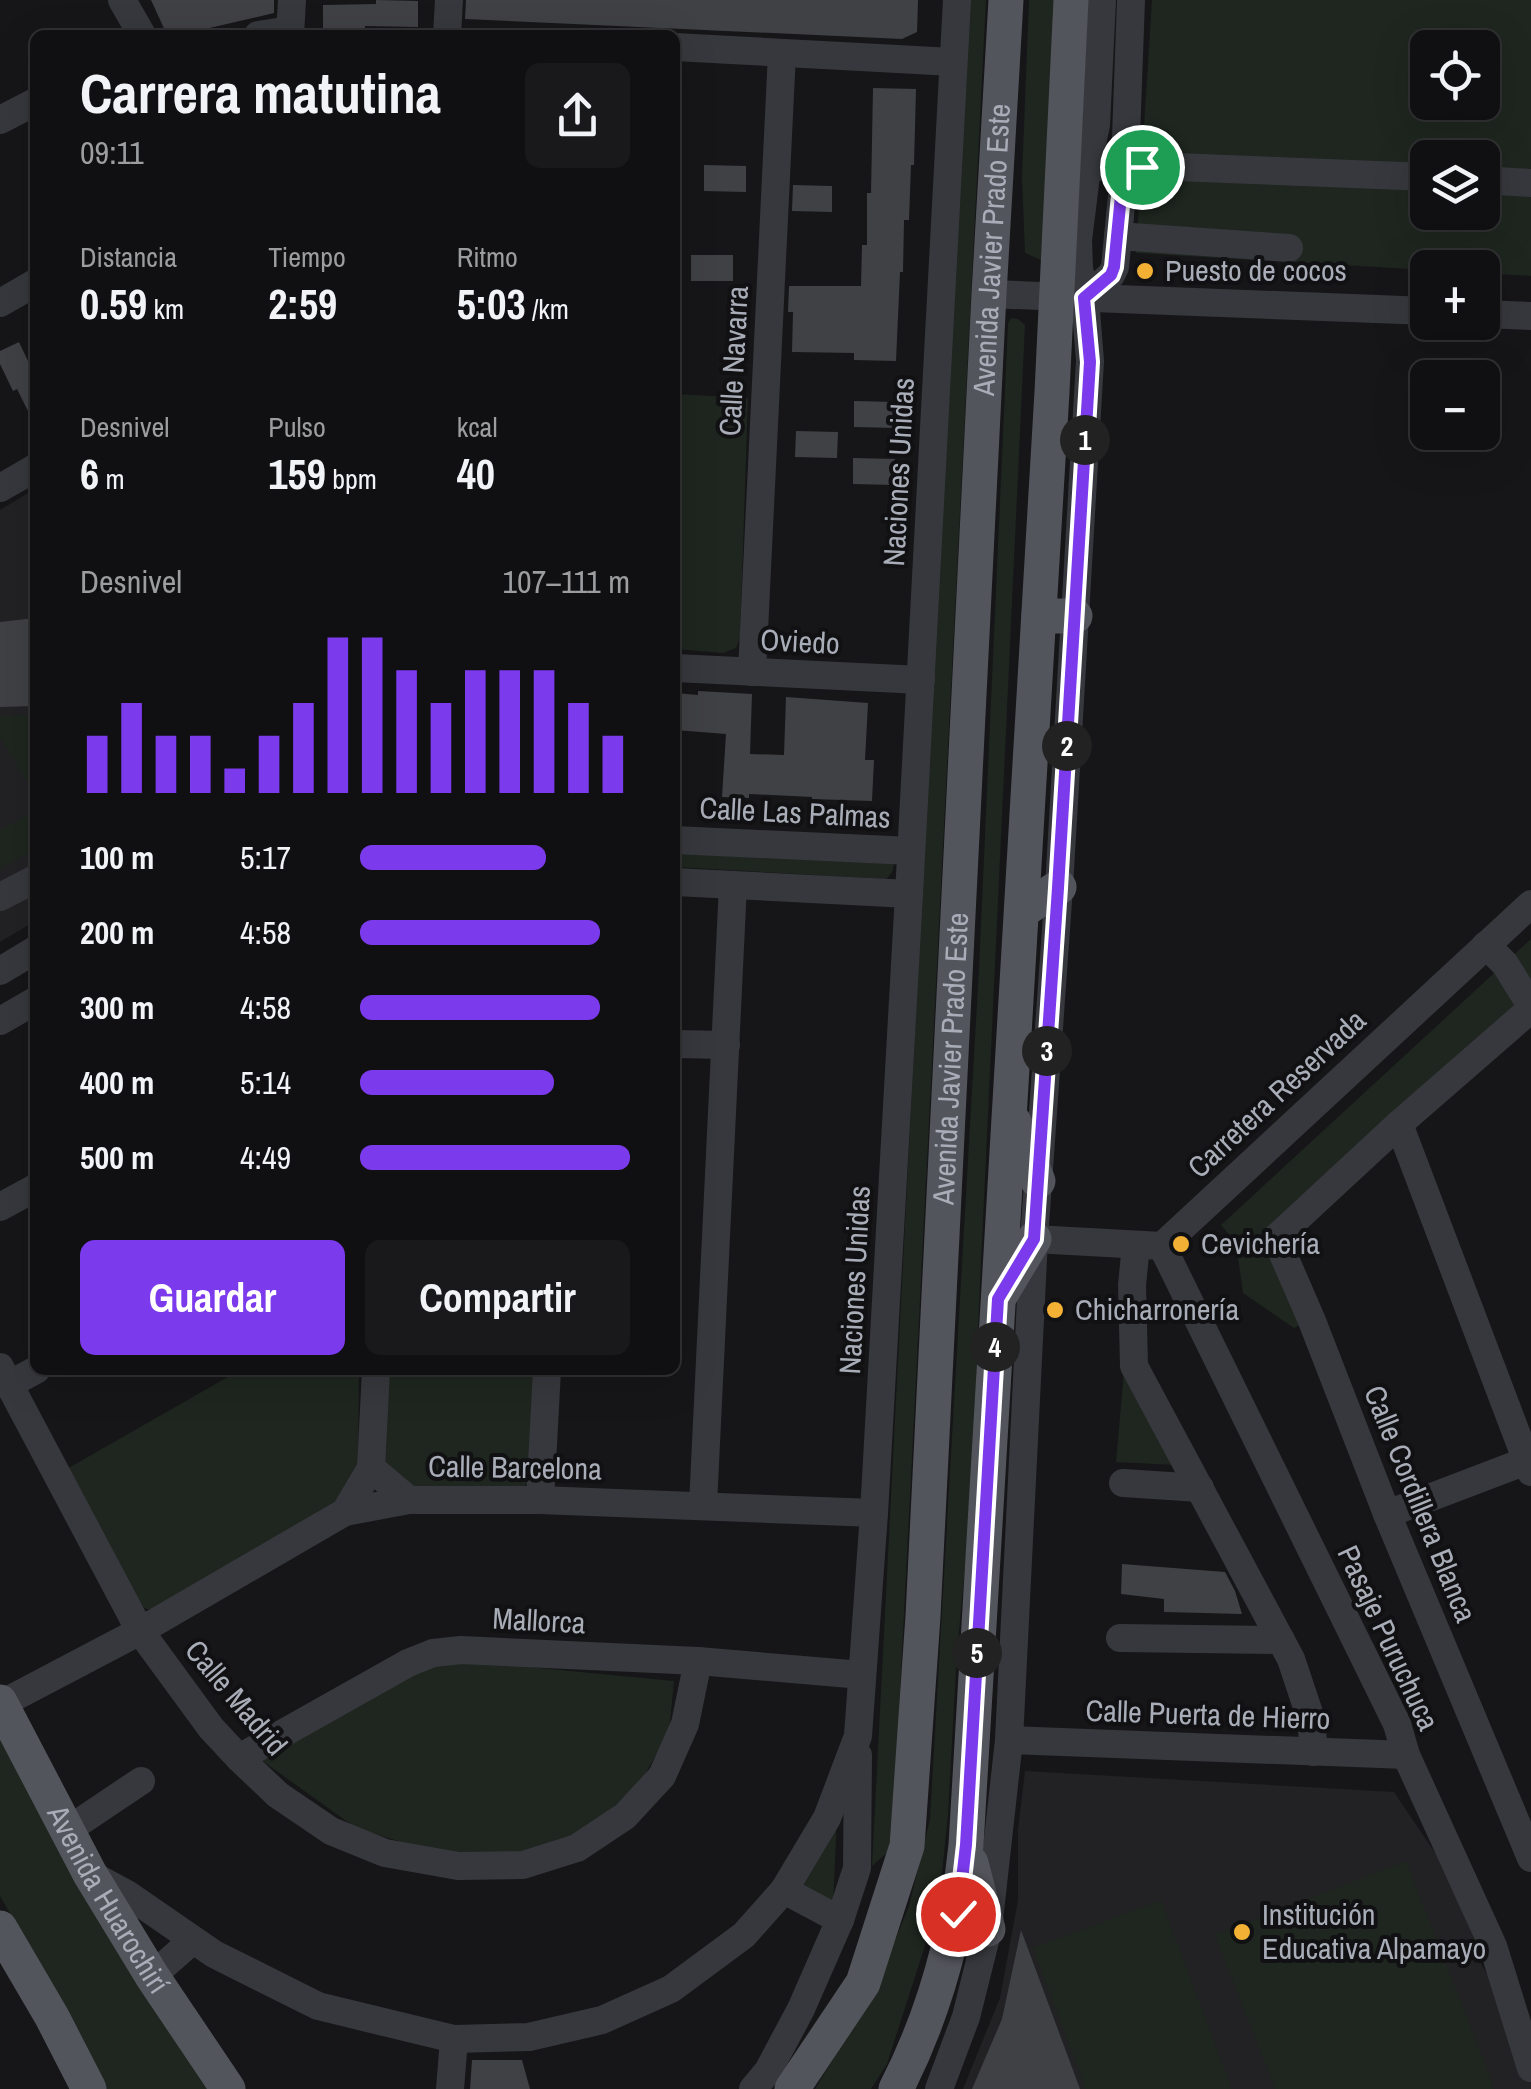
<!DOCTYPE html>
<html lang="es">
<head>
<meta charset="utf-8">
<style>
  body { margin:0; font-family:"Archivo Narrow",sans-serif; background:#19191b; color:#f1f3f6; height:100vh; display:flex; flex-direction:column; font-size:38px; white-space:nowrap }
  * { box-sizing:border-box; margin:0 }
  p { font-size:32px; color:#9c9d9f }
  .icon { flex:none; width:55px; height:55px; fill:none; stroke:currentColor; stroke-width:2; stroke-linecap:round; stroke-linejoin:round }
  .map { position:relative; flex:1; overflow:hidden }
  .side { position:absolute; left:30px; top:30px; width:650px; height:1345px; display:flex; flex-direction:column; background:#101012; border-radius:15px; box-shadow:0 10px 40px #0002,0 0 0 2px #303032 }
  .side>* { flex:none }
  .buttons { position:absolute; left:1410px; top:30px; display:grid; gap:20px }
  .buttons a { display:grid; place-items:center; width:90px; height:90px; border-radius:15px; background:#101012; box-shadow:0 10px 40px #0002,0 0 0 2px #303032; font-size:50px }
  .pin { position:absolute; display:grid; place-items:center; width:85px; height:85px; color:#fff; margin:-42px; border:5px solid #fff; border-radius:50%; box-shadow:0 2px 10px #0007 }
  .km { position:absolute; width:50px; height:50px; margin:-25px; border-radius:50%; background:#222; color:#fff; font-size:28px; line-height:50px; text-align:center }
  .round { display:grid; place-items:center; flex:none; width:105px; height:105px; border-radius:15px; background:#19191b }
  .headline { display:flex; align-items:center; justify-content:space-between; height:170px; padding:0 50px }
  h1 { font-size:55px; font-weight:700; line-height:75px }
  .figures { display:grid; grid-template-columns:repeat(3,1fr); gap:15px; height:170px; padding:10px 50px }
  .figures div { display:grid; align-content:center }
  .figures b { font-size:42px; font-weight:700 }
  .figures small { font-size:28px; font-weight:400 }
  .figures p { font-size:28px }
  .chart { height:280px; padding:20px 50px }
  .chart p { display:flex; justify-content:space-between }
  .chart svg { width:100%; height:180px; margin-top:10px; stroke:#7c3aed; stroke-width:6 }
  .action { display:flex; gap:20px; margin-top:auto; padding:20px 50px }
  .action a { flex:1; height:115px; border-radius:15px; background:#7c3aed; color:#fff; font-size:40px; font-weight:700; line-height:115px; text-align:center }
  .action a+a { background:#19191b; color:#f1f3f6 }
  ul { padding:0 50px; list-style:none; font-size:32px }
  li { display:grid; grid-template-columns:160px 120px 1fr; align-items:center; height:75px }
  li i { height:25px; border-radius:12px; background:#7c3aed }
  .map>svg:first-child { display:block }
  .built { fill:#222225 }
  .green { fill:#1e261f; fill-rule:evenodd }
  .building { fill:#404145 }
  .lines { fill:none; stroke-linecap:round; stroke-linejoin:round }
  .minor { stroke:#37383d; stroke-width:28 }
  .major { stroke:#53555c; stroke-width:35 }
  .route-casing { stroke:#fff; stroke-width:20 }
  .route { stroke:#7c3aed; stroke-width:12 }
  .poi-dot { fill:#f2b134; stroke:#111113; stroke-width:4 }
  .labels { text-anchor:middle; stroke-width:8; stroke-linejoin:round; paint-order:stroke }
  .street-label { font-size:30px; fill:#a8adb8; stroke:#111113 }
  .poi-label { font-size:30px; fill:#a8adb8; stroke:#111113; text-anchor:start }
</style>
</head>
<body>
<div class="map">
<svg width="1531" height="2089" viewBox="0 0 1531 2089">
  <rect width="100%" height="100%" fill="#161618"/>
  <g class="built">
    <path d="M35,489V921L0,942V510Z"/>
    <path d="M1025,1771L1394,1792L1460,1890L1481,1964L1526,2036L1531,2067V2089H963L1000,1998L1018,1900V1830Z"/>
  </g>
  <g class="green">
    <path d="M968,0H986L898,1732L889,1851L872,1866Z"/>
    <path d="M1029,0H1061L1041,260L1025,253L1022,177Z"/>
    <path d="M1152,0H1531V276L1483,273L1482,268H1428L1427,270L1136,253ZM1428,48H1482V102H1428ZM1428,158H1482V212H1428Z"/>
    <path d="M1011,318L1018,319L1025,325L979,1306L972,1493L957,1652L948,1814L939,1902L887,2064L871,2089H815L875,1989L909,1906L930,1819L979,969L1008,323Z"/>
    <path d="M675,394L748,398L740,638L736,648L723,653L675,649Z"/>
    <path d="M35,714V795L0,737V716Z"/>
    <path d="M35,811V850L0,868V830Z"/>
    <path d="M675,847L894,859C894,868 893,873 886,879L675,867Z"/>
    <path d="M1531,939V1009L1278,1238L1311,1320L1294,1328L1243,1293L1236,1243L1221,1225Z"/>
    <path d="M1125,1360L1176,1465L1116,1462Z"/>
    <path d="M240,1370H359L358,1472L335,1506L158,1609H146L139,1603L65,1470Z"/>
    <path d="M386,1370H538L528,1483L517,1492H413L383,1464Z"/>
    <path d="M444,1659L674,1681L669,1732L640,1783L595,1824L548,1848L499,1856L424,1849L356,1828L257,1757Z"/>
    <path d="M0,1723L219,2089H105L84,2041L0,1896Z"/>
    <path d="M837,1817L833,1906L800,1887Z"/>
    <path d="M1406,1861L1495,2089H1275L1215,1935Z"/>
    <path d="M1161,1900L1232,2089H1086L1033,1948Z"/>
  </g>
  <g class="building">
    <path d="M151,0H274V13L179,35H167Z"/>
    <path d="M376,0L418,1V27L365,26V30L323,31V5L376,4Z"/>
    <path d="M466,0H918L917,32L902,39L465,19Z"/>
    <path d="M873,88L916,89L914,165H911L909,220H904L903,272H900L896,361L854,360V353L792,352L793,312H788L789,286H861L862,245H867V193H871Z"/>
    <path d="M704,165L746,166V192L704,191Z"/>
    <path d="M793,185L832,186V212L792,211Z"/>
    <rect x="691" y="255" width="42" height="26"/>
    <path d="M19,342L35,376V425L17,389L13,391L0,364V351Z"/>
    <path d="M854,401L897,402L896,428L854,427Z"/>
    <path d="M796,431L838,432L837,458L795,457Z"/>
    <path d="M853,458L895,459V485L853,484Z"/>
    <path d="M35,618V706L0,707V622Z"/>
    <path d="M698,691L752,694L750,754L784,755L786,697L868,703L865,760H874L872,801L812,799V797L749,794V798L722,797L726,734L675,730V693L698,695Z"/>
    <path d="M1122,1564L1225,1572L1235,1591L1242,1614L1164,1612V1599L1121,1594Z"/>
    <path d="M1021,1930L1080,2089H972L1002,2019Z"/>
    <path d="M472,2060H522L530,2089H470Z"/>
  </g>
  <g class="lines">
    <g class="minor">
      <path d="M122,0L142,35"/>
      <path d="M258,35L290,30"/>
      <path d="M290,35L292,0"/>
      <path d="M447,35L449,0"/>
      <path d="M675,47L953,62"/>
      <path d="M0,120L35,102"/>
      <path d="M1087,168L1125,165L1428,177"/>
      <path d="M1482,180L1531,183"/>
      <path d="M1118,236L1289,248"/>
      <path d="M989,294L1428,311"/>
      <path d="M1085,298L1111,275L1115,267L1125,165L1131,0"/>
      <path d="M0,303L35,283"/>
      <path d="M1482,314L1531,316"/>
      <path d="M0,488L35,468"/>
      <path d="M675,668L921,680"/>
      <path d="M752,672L782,53"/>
      <path d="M675,840L911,851"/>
      <path d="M675,882L909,894"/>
      <path d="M0,897L35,879"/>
      <path d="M1486,945L1505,964L1531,1006"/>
      <path d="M0,971L35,950"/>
      <path d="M1531,1009L1399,1124L1276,1238L1312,1321L1387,1514L1531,1858"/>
      <path d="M0,1021L35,1001"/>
      <path d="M675,1044L726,1045"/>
      <path d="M1399,1124L1531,1472"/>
      <path d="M0,1207L35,1188"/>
      <path d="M1034,1239L1162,1246L1531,904"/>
      <path d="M1136,1245L1132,1285L1134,1366L1291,1659L1312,1722L1313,1752"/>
      <path d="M1162,1246L1397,1724L1406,1755L1493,1946L1531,2068"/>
      <path d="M0,1367L140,1631L211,1728L239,1758L278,1795L331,1831L385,1853L458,1866L523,1865L577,1848L625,1816L662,1776L685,1724L698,1661"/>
      <path d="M10,1384L36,1370"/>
      <path d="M371,1468L409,1500H540L874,1513"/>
      <path d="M1123,1483L1200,1488"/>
      <path d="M540,1500L547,1370"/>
      <path d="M703,1505L733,885"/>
      <path d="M345,1512L409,1500"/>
      <path d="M1387,1514L1531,1459"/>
      <path d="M1120,1638L1281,1640"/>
      <path d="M1,1704L140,1631L345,1512L371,1468L376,1370"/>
      <path d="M1009,1740L1406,1755"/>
      <path d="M239,1758L408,1663L433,1653L461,1650L698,1661L862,1675"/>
      <path d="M68,1830L141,1781"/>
      <path d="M90,1874L127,1894L214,1954L318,2006L454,2039L529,2037L602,2020L671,1989L744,1935L784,1890L827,1818L858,1736L874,1513L909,894L957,0"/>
      <path d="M784,1890L840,1920"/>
      <path d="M152,1976L193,1940"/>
      <path d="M450,2089L454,2039"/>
      <path d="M753,2089L768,2071L801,2009L840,1920L857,1868L858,1755"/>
      <path d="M939,2089L966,2017L988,1929L1009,1740L1034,1239L1059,887L1090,361L1085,298L1079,268L1078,240L1087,168L1096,125L1102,0"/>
    </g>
    <g class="major">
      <path d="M1039,616H1075"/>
      <path d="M1022,911L1059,887"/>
      <path d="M1014,1122L1038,1181"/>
      <path d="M1001,1294L1034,1239"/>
      <path id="s1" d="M0,1702L90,1874L152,1976L228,2089"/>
      <path d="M971,1863L988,1929"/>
      <path d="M0,1928L52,2017L89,2089"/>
      <path id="s2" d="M792,2089L863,1983L907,1846L923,1616L989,294L1006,0"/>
      <path d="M896,2089C936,2011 957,1932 966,1845L1052,392L1071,0"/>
    </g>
  </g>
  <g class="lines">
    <defs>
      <path id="route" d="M958,1914L966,1845L998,1299L1034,1239L1058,888L1090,362L1084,298L1111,275L1114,267L1124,165L1142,167"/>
    </defs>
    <use href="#route" class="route-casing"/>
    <use href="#route" class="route"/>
  </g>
  <g class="poi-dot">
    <circle cx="1145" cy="271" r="10"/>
    <circle cx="1181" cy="1244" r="10"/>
    <circle cx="1055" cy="1310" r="10"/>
    <circle cx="1242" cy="1932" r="10"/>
  </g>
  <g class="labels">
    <g class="street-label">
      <text dy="10" stroke="none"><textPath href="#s2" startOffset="1870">Avenida Javier Prado Este</textPath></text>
      <text transform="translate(734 361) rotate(-87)" y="10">Calle Navarra</text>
      <text transform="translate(899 472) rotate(-87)" y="10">Naciones Unidas</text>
      <text transform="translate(800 642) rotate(3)" y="10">Oviedo</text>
      <text transform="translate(795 813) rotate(3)" y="10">Calle Las Palmas</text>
      <text dy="10" stroke="none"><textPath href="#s2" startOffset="1060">Avenida Javier Prado Este</textPath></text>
      <text transform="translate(1277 1094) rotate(-43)" y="10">Carretera Reservada</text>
      <text transform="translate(855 1280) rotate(-87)" y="10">Naciones Unidas</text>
      <text transform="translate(515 1468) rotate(1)" y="10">Calle Barcelona</text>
      <text transform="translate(1420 1504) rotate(68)" y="10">Calle Cordillera Blanca</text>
      <text transform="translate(539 1621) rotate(3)" y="10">Mallorca</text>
      <text transform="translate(1388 1638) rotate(65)" y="10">Pasaje Puruchuca</text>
      <text transform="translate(236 1698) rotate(50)" y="10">Calle Madrid</text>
      <text transform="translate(1208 1715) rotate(2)" y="10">Calle Puerta de Hierro</text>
      <text dy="10" stroke="none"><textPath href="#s1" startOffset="225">Avenida Huarochirí</textPath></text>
    </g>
    <g class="poi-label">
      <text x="1165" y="281">Puesto de cocos</text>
      <text x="1201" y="1254">Cevichería</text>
      <text x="1075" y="1320">Chicharronería</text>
      <text x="1262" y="1925">Institución<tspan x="1262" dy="34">Educativa Alpamayo</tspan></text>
    </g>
  </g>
</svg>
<div class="buttons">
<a><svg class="icon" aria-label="locate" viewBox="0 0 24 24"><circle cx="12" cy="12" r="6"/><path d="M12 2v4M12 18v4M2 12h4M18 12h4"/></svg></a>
<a><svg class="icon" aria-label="layers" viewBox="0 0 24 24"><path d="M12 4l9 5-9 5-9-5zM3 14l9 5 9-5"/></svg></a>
<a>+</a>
<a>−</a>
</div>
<div class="pin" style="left:1142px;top:167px;background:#1e9e55"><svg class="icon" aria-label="arrive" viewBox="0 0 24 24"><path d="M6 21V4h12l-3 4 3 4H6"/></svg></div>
<div class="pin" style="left:958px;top:1914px;background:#d93025"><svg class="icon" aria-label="check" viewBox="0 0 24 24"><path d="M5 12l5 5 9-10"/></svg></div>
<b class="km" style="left:1085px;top:440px">1</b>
<b class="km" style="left:1067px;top:746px">2</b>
<b class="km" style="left:1047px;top:1051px">3</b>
<b class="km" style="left:995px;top:1347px">4</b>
<b class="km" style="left:977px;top:1653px">5</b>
<section class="side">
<div class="headline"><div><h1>Carrera matutina</h1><p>09:11</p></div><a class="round"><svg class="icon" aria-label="share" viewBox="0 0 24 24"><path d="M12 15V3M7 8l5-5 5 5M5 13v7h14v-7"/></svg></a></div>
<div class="figures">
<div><p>Distancia</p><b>0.59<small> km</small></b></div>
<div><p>Tiempo</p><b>2:59</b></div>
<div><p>Ritmo</p><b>5:03<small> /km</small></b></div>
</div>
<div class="figures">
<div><p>Desnivel</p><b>6<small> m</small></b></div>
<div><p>Pulso</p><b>159<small> bpm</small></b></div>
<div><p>kcal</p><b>40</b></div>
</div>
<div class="chart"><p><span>Desnivel</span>107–111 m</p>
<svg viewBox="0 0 160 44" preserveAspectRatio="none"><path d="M5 44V30M15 44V22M25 44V30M35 44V30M45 44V38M55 44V30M65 44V22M75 44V6M85 44V6M95 44V14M105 44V22M115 44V14M125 44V14M135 44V14M145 44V22M155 44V30"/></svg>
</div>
<ul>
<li><b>100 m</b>5:17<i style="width:69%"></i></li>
<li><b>200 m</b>4:58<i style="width:89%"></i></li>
<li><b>300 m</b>4:58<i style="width:89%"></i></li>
<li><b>400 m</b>5:14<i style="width:72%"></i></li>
<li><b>500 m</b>4:49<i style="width:100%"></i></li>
</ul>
<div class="action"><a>Guardar</a><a>Compartir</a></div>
</section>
</div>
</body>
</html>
